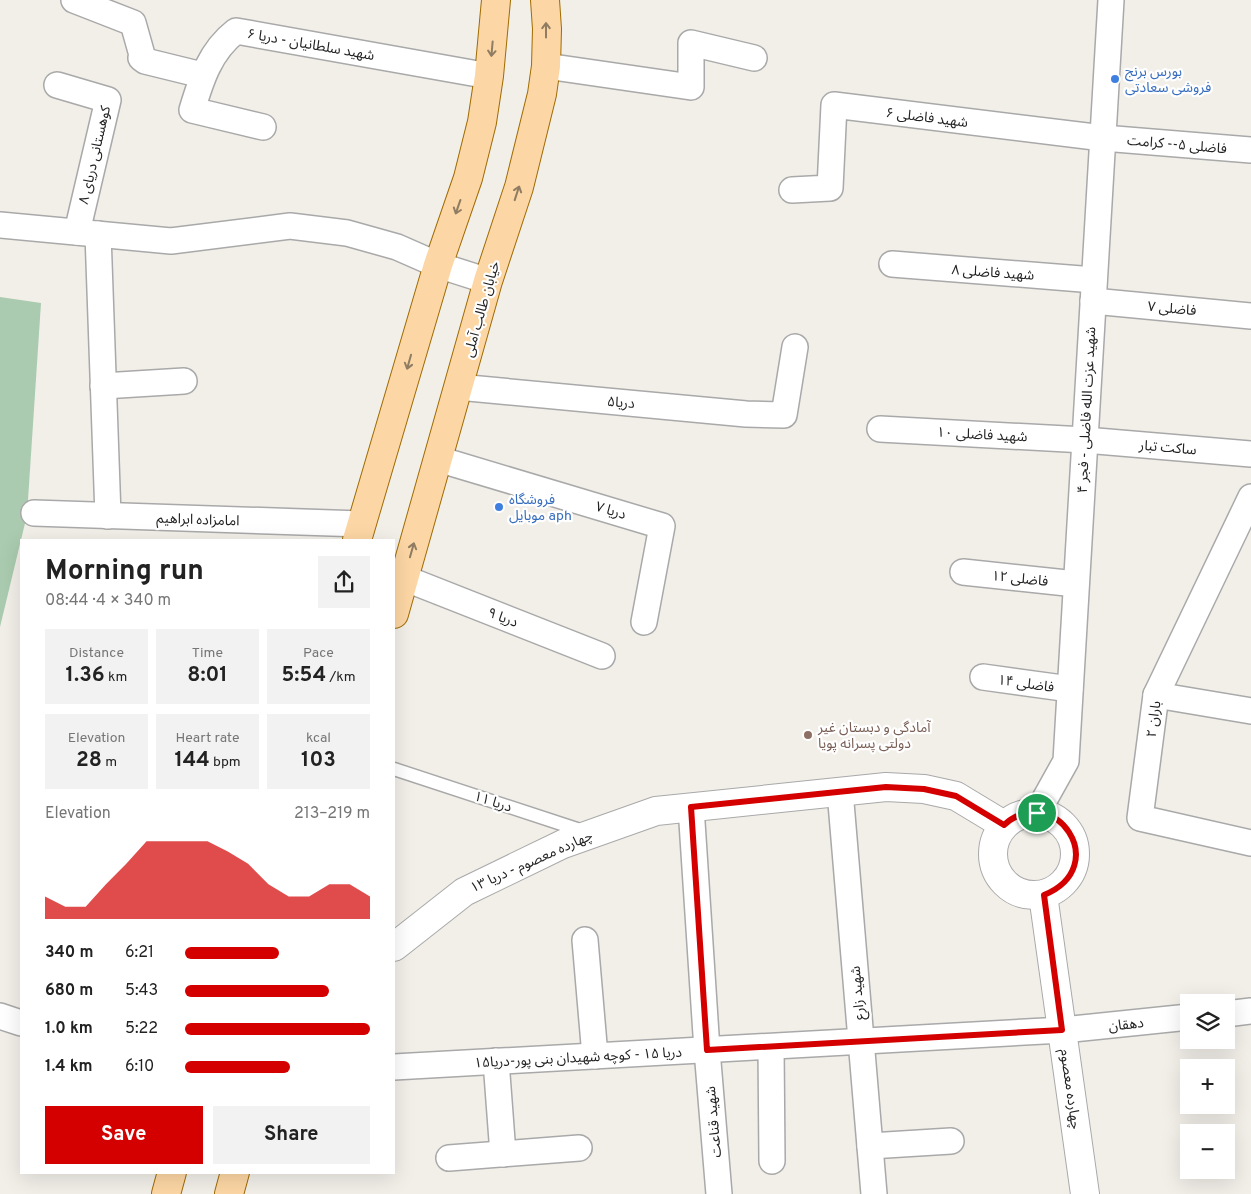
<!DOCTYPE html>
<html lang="en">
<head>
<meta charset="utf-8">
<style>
  body { margin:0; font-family:Overpass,"Noto Sans Arabic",sans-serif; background:#f2f2f2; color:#222; height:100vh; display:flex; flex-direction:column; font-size:19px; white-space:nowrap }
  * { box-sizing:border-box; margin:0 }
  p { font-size:16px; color:#767676 }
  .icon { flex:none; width:28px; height:28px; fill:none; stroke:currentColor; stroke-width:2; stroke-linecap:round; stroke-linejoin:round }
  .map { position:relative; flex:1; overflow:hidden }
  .panel { position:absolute; left:20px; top:539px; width:375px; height:635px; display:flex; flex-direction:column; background:#fff; border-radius:0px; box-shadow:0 5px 20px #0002 }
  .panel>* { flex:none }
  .fabs { position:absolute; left:1180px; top:994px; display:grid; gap:10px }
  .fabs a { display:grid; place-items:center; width:55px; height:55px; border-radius:0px; background:#fff; box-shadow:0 5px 20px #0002; font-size:25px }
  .pin { position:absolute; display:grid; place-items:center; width:42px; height:42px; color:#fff; margin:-21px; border:2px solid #fff; border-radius:50%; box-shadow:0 1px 5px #0007 }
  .round { display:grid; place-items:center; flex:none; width:52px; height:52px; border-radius:0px; background:#f2f2f2 }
  .headline { display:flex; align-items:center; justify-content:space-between; height:85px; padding:0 25px }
  h1 { font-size:28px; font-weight:700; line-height:38px }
  .stats { display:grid; grid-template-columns:repeat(3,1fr); gap:8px; height:85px; padding:5px 25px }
  .stats div { display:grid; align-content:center; border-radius:0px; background:#f2f2f2; text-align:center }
  .stats b { font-size:21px; font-weight:700 }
  .stats small { font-size:14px; font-weight:400 }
  .stats p { font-size:14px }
  .chart { height:140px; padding:10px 25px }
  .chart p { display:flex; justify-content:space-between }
  .chart svg { width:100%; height:90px; margin-top:5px; fill:#d40000; opacity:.7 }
  .action { display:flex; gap:10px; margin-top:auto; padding:10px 25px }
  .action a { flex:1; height:58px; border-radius:0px; background:#d40000; color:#fff; font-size:20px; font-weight:700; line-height:58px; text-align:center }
  .action a+a { background:#f2f2f2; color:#222 }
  ul { padding:0 25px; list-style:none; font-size:16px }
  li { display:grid; grid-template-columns:80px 60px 1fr; align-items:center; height:38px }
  li i { height:12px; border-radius:6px; background:#d40000 }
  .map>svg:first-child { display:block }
  .cemetery { fill:#aacbaf }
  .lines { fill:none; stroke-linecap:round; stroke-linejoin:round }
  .service-casing { stroke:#a9a9a9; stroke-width:15 }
  .minor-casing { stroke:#a9a9a9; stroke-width:28 }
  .tertiary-casing { stroke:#a9a9a9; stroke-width:30 }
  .primary-casing { stroke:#a06b00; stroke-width:30 }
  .service { stroke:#fff; stroke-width:12 }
  .minor { stroke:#fff; stroke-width:25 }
  .tertiary { stroke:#fff; stroke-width:28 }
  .primary { stroke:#fcd6a4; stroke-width:28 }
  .oneway { stroke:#8f7c63 }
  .route-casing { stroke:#fff; stroke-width:10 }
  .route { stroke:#d40000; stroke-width:6 }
  .shop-dot { fill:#3f7fe0; stroke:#fff; stroke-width:2 }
  .education-dot { fill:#8d6e63; stroke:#fff; stroke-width:2 }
  .labels { text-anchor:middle; stroke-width:4.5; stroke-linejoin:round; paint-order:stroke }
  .street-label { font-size:14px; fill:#222; stroke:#fff }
  .shop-label { font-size:14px; fill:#366cbe; stroke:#fff; text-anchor:start }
  .education-label { font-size:14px; fill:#785e54; stroke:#fff; text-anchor:start }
</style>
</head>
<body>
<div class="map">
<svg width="1251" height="1194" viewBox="0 0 1251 1194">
  <rect width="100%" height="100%" fill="#f2efe9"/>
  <path class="cemetery" d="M0,297L41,303L27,515L0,627Z"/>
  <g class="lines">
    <defs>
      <path id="service" d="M394,769L586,832"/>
      <g id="minor">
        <path d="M74,0L133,23L142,55L141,58L145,61L202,75"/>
        <path d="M546,66L691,87V43L754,58"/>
        <path d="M57,85L108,100L77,232"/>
        <path d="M263,127L192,110C201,80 210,51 236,31L489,76"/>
        <path d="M792,190L830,188L834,105L1103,138L1251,150"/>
        <path d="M0,225L171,241L290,226L347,233L397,247L438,265L488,281"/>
        <path d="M98,234L108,516"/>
        <path d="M892,264L1094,280"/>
        <path d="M1093,301L1251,316"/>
        <path d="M103,386L184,381"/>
        <path d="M458,387L746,414L784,415L795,347"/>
        <path d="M880,429L1085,440L1251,454"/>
        <path d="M438,459L662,526L644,622"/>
        <path d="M1251,497L1156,695L1140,818L1251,843"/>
        <path d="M34,513L362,524"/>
        <path d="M963,572L1076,584"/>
        <path d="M404,578L602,656"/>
        <path d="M983,677L1070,689"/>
        <path d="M1156,695L1251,711"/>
        <path d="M840,791L874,1194"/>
        <path d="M691,807L707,1050L719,1194"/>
        <path d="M1037,813L1066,761L1111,0"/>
        <path d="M585,940L595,1056"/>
        <path d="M1226,1014L1251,1011"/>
        <path d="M0,1016L21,1023"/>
        <path d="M771,1047L772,1161"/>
        <path d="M496,1061L503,1154"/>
        <path d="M394,1067L1063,1030L1189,1017"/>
        <path d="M870,1146L951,1141"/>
        <path d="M449,1158L579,1148"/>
      </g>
      <g id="tertiary">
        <circle cx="1034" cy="854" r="41"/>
        <path d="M1043,895L1085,1194"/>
        <path d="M394,947L464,892L563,844L656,811L886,787L924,789L956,796L1004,825"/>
      </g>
      <g id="primary">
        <path d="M357,540L438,265L468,178L482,122L489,76L496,0"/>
        <path d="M394,614L488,281L519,187L542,94L546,66L547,29L545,0"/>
        <path d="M166,1194L172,1172"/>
        <path d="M229,1194L235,1172"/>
      </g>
    </defs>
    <use href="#service" class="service-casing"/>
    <use href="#minor" class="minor-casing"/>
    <use href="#tertiary" class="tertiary-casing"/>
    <use href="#primary" class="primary-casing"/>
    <use href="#service" class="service"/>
    <use href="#minor" class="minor"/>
    <use href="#tertiary" class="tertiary"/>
    <use href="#primary" class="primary"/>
  </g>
  <defs><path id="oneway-shaft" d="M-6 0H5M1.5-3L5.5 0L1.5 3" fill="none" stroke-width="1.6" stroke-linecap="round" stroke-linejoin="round" transform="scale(1.25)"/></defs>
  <g class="oneway">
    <use href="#oneway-shaft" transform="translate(546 30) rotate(-90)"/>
    <use href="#oneway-shaft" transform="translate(492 49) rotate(95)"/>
    <use href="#oneway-shaft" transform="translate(517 193) rotate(-72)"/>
    <use href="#oneway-shaft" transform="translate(458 207) rotate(109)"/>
    <use href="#oneway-shaft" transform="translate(409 362) rotate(106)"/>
    <use href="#oneway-shaft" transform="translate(412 550) rotate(-74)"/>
  </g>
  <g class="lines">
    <defs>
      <path id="route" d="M886,787L924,789L956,796L1004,825C1054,780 1114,866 1044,895L1062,1030L707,1050L691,807Z"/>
    </defs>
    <use href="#route" class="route-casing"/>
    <use href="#route" class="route"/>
  </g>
  <g class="shop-dot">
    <circle cx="1115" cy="79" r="5"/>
    <circle cx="499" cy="507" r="5"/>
  </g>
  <circle class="education-dot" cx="808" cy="735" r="5"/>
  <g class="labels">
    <g class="street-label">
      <text transform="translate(311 44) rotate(10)" y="5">شهید سلطانیان - دریا ۶</text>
      <text transform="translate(927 117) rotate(7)" y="5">شهید فاضلی ۶</text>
      <text transform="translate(1177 144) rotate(5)" y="5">فاضلی ۵-- کرامت</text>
      <text transform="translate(94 155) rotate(-77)" y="5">کوهستانی دریای ۸</text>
      <text transform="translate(993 272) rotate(4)" y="5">شهید فاضلی ۸</text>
      <text transform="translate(1172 308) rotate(5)" y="5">فاضلی ۷</text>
      <text transform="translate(481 309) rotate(-74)" y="5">خیابان طالب آملی</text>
      <text transform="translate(621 402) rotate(5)" y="5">دریا۵</text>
      <text transform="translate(1086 410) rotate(-87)" y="5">شهید عزت الله فاضلی - فجر ۴</text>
      <text transform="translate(982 434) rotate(3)" y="5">شهید فاضلی ۱۰</text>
      <text transform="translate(1168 447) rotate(5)" y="5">ساکت تبار</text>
      <text transform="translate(611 510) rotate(17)" y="5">دریا ۷</text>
      <text transform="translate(198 519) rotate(2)" y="5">امامزاده ابراهیم</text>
      <text transform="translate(1020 578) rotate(6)" y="5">فاضلی ۱۲</text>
      <text transform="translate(503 617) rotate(21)" y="5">دریا ۹</text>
      <text transform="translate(1026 683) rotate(8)" y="5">فاضلی ۱۴</text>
      <text transform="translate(1153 719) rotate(-82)" y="5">باران ۲</text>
      <text transform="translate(493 801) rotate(18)" y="5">دریا ۱۱</text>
      <text transform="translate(531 861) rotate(-24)" y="5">چهارده معصوم - دریا ۱۳</text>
      <text transform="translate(857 993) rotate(-95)" y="5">شهید زارع</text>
      <text transform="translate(1126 1024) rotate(-6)" y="5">دهقان</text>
      <text transform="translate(578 1057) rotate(-3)" y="5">دریا ۱۵ - كوچه شهيدان بنی پور-دريا۱۵</text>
      <text transform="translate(1071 1089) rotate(82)" y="5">چهارده معصوم</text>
      <text transform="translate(713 1122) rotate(-95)" y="5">شهید قناعت</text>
    </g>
    <g class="shop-label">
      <text x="1125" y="76">بورس برنج<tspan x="1125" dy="16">فروشی سعادتی</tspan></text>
      <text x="509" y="504">فروشگاه<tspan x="509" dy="16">موبایل aph</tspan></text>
    </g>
    <g class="education-label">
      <text x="818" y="732">آمادگی و دبستان غیر<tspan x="818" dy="16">دولتی پسرانه پویا</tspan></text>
    </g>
  </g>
</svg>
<div class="fabs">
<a><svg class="icon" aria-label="layers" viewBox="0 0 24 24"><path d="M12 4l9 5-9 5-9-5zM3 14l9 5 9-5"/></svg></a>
<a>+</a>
<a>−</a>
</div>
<div class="pin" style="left:1037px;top:813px;background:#1e9e55"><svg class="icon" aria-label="arrive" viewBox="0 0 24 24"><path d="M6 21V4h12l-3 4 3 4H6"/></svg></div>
<section class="panel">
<div class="headline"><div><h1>Morning run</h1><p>08:44 · 4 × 340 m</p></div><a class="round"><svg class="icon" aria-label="share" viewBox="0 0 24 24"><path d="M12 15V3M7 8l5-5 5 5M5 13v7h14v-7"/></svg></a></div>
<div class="stats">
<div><p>Distance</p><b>1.36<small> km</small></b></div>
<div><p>Time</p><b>8:01</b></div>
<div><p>Pace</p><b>5:54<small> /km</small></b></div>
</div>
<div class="stats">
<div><p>Elevation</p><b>28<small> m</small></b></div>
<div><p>Heart rate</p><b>144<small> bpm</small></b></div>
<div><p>kcal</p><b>103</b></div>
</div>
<div class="chart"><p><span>Elevation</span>213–219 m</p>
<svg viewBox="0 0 160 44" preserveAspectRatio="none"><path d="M0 44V33L10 38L20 38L30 27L40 17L50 6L60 6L70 6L80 6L90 11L100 17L110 27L120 33L130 33L140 27L150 27L160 33V44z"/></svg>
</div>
<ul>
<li><b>340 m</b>6:21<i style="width:51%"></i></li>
<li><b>680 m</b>5:43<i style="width:78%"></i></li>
<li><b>1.0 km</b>5:22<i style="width:100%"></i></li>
<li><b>1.4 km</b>6:10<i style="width:57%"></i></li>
</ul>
<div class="action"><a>Save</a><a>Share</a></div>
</section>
</div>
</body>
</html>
